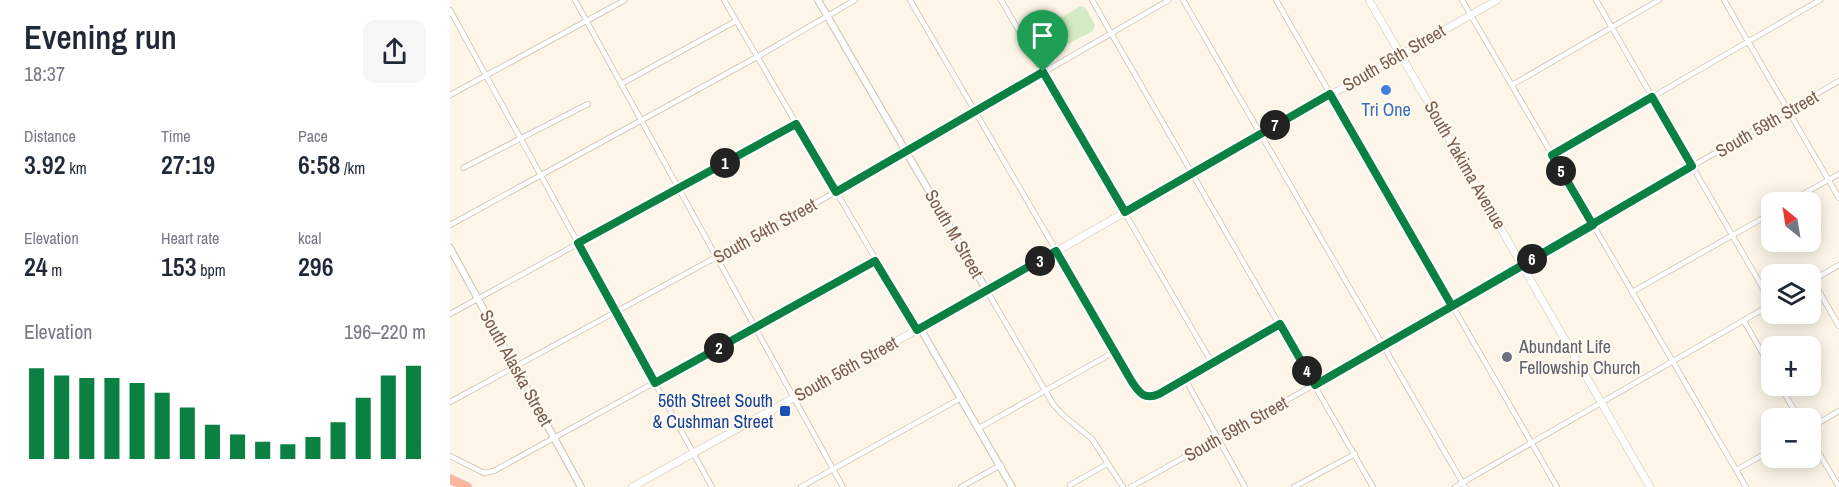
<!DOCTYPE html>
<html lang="en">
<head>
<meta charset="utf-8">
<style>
  body { margin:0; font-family:"Archivo Narrow",sans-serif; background:#f6f6f7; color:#1f2937; height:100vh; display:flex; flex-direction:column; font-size:22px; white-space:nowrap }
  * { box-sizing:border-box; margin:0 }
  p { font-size:20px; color:#747a83 }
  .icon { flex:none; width:33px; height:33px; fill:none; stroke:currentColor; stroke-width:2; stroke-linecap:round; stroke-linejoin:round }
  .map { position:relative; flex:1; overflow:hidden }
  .sheet { display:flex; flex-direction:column; background:#fff; width:450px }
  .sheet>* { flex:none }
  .needle { width:39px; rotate:330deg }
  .controls { position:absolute; left:1311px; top:192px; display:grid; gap:12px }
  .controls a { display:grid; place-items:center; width:60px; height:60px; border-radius:12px; background:#fff; box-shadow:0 3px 15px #0003; font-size:30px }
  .pin { position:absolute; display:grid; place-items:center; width:51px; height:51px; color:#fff; margin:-62px -26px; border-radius:50% 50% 50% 0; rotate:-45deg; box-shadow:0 0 6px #0007 }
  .pin .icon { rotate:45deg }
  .km { position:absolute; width:30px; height:30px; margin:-15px; border-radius:50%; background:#222; color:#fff; font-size:16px; line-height:30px; text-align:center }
  .round { display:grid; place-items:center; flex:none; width:63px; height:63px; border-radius:12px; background:#f6f6f7 }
  .summary { display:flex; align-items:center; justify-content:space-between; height:102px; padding:0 24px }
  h1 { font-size:33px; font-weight:600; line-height:45px }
  .metrics { display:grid; grid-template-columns:repeat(3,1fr); gap:9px; height:102px; padding:6px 24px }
  .metrics div { display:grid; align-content:center }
  .metrics b { font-size:26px; font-weight:600 }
  .metrics small { font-size:16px; font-weight:400 }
  .metrics p { font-size:16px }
  .chart { height:168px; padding:12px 24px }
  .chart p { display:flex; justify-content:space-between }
  .chart svg { width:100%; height:108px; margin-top:6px; stroke:#0b8043; stroke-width:6 }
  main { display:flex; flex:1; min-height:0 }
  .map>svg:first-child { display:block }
  .green { fill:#d4ecc5 }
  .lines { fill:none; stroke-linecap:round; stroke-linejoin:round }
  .minor-casing { stroke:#d0beac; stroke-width:6 }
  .tertiary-casing { stroke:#d0beac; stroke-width:8 }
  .secondary-casing { stroke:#d6c0ac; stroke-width:8 }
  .motorway-casing { stroke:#dcd5d0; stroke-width:10 }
  .minor { stroke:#fff; stroke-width:4.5 }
  .tertiary { stroke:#fff; stroke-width:6 }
  .secondary { stroke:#fff; stroke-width:7 }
  .motorway { stroke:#fab79d; stroke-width:9 }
  .route-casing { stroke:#fff; stroke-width:12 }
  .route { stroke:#0b8043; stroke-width:8 }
  .shop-dot { fill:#3f7fe0; stroke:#fff9f0; stroke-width:2 }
  .worship-dot { fill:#6b7280; stroke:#fff9f0; stroke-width:2 }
  .transit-dot { fill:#1a4fb4; stroke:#fff9f0; stroke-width:2 }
  .labels { text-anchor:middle; stroke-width:4.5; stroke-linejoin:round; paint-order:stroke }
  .street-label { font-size:18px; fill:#795c4a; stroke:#fff9f0 }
  .shop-label { font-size:18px; fill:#366cbe; stroke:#fff9f0 }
  .worship-label { font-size:18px; fill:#5b616d; stroke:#fff9f0; text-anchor:start }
  .transit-label { font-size:18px; fill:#164399; stroke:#fff9f0; text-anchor:end }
</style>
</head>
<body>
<main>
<section class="sheet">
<div class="summary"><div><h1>Evening run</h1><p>18:37</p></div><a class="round"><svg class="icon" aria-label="share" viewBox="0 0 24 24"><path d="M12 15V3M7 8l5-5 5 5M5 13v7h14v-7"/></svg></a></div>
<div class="metrics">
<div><p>Distance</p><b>3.92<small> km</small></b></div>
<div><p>Time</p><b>27:19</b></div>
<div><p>Pace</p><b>6:58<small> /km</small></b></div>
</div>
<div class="metrics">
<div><p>Elevation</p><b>24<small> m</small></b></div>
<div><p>Heart rate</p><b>153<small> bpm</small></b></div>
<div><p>kcal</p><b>296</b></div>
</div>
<div class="chart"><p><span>Elevation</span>196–220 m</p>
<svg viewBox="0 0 160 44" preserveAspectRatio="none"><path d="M5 44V7M15 44V10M25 44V11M35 44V11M45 44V13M55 44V17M65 44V23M75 44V30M85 44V34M95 44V37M105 44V38M115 44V35M125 44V29M135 44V19M145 44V10M155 44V6"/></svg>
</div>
</section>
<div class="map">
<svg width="1389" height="487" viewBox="0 0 1389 487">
  <rect width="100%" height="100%" fill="#fdf6e8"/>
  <path class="green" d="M631,6L635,7L645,25L643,31L601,53L596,51L587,37L588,31Z"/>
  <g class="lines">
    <defs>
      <g id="minor">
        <path d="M125,0L393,487"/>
        <path d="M274,0L467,330"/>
        <path d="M460,0L690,394L698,397L709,394L830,324"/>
        <path d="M551,0L762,363"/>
        <path d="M642,0L923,487"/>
        <path d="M733,0L1015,487"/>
        <path d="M826,0L1107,487"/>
        <path d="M1012,0L1296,487"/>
        <path d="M1274,0L1389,198"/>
        <path d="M0,10L262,487"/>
        <path d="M171,84L286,21"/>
        <path d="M1062,85L1209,0"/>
        <path d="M0,95L175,0"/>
        <path d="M1102,155L1370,0"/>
        <path d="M13,168L138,104"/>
        <path d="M1339,202L1389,174"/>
        <path d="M0,225L307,57L405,0"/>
        <path d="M1363,281L1389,326"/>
        <path d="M1360,282L1389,265"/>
        <path d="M537,291L603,404L614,416L642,439L673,487"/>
        <path d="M1182,292L1322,213"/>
        <path d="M0,314L346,124"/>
        <path d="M1294,321L1322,370"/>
        <path d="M735,379L795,487"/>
        <path d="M1330,386L1349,418"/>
        <path d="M0,402L386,192L719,0"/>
        <path d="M529,428L664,352"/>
        <path d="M1360,428L1389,411"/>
        <path d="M1360,438L1389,487"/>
        <path d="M0,456L34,473L44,471L425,261"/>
        <path d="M1286,470L1322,450"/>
        <path d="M620,485L657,464"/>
        <path d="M351,487L511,398"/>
        <path d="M511,487L551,465"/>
        <path d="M681,487L898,366L1389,81"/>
        <path d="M844,487L905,454"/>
        <path d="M1005,487L1322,304L1146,0"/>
      </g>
      <g id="tertiary">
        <path d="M368,0L537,291"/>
        <path d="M0,248L131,487"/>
        <path d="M470,328L562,487"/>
      </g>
      <g id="secondary">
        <path d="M919,0L1200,487"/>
        <path d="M182,487L537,291L1047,0"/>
      </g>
      <path id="motorway" d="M0,479L17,487"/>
    </defs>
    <use href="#minor" class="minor-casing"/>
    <use href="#tertiary" class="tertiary-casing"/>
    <use href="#secondary" class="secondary-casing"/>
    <use href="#motorway" class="motorway-casing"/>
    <use href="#minor" class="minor"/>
    <use href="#tertiary" class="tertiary"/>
    <use href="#secondary" class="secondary"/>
    <use href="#motorway" class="motorway"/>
  </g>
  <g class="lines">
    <defs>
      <path id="route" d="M593,72L386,192L346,124L128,243L205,383L425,261L467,330L606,251L682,382C690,394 695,400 709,394L830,324L865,385L1143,225L1102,155L1202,97L1242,166L1002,306L880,94L675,212L593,72"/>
    </defs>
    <use href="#route" class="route-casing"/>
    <use href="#route" class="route"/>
  </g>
  <circle class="shop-dot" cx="936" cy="90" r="6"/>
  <circle class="worship-dot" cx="1057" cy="357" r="6"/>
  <rect class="transit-dot" x="329" y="405" width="12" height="12" rx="3"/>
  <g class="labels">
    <g class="street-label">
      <text transform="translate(944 58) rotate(-30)" y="6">South 56th Street</text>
      <text transform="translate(1317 124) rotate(-30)" y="6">South 59th Street</text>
      <text transform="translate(1015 165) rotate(60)" y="6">South Yakima Avenue</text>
      <text transform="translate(315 231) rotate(-29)" y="6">South 54th Street</text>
      <text transform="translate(504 234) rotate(60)" y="6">South M Street</text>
      <text transform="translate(66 368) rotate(61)" y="6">South Alaska Street</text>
      <text transform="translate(396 369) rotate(-29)" y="6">South 56th Street</text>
      <text transform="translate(786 429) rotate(-29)" y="6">South 59th Street</text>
    </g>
    <g class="shop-label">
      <text x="936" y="116">Tri One</text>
    </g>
    <g class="worship-label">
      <text x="1069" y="353">Abundant Life<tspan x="1069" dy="21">Fellowship Church</tspan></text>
    </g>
    <g class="transit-label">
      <text x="323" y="407">56th Street South<tspan x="323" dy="21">&amp; Cushman Street</tspan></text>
    </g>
  </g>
</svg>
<div class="controls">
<a><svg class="needle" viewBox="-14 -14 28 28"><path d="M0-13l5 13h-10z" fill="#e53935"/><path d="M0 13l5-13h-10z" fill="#747a83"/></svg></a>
<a><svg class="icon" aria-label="layers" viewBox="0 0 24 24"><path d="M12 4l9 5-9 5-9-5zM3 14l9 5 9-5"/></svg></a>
<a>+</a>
<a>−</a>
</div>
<div class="pin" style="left:593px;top:72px;background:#1e9e55"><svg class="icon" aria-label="arrive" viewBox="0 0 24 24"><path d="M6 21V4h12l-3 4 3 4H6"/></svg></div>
<b class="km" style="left:275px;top:163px">1</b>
<b class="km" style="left:269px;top:348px">2</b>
<b class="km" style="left:590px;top:261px">3</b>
<b class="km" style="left:857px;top:371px">4</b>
<b class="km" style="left:1111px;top:171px">5</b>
<b class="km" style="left:1082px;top:259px">6</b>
<b class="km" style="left:825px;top:125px">7</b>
</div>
</main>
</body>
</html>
